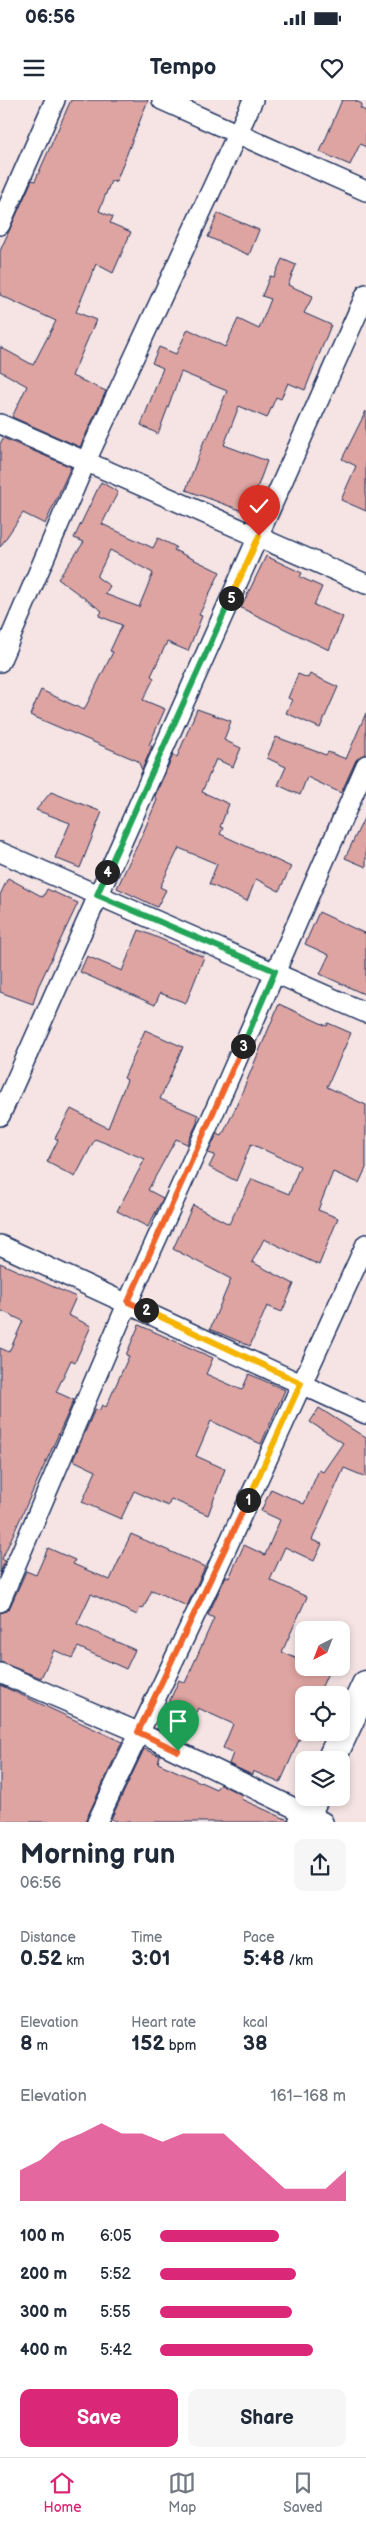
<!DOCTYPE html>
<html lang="en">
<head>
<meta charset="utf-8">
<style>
  body { margin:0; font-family:"Balsamiq Sans",sans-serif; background:#f6f6f7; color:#1f2937; height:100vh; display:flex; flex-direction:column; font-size:19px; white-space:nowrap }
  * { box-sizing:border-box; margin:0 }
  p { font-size:16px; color:#747a83 }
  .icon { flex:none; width:28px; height:28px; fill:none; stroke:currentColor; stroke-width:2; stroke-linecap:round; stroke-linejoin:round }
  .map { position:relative; height:1722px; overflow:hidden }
  .sheet { display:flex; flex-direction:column; background:#fff; flex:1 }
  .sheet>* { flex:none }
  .needle { width:32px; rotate:222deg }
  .buttons { position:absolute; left:295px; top:1521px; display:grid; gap:10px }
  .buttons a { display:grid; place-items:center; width:55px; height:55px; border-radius:10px; background:#fff; box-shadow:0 2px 8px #0003; font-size:25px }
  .pin { position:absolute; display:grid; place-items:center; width:42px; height:42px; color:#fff; margin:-51px -21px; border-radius:50% 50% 50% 0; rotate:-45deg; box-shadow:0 0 5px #0007 }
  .pin .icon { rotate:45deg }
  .km { position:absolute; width:25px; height:25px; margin:-12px; border-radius:50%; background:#222; color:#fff; font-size:14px; line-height:25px; text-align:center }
  .round { display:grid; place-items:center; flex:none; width:52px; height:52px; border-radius:10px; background:#f6f6f7 }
  .summary { display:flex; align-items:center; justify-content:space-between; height:85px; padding:0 20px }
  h1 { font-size:28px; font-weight:600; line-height:38px }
  .figures { display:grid; grid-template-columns:repeat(3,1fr); gap:8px; height:85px; padding:5px 20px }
  .figures div { display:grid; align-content:center }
  .figures b { font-size:21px; font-weight:600 }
  .figures small { font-size:14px; font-weight:400 }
  .figures p { font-size:14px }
  .chart { height:140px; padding:10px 20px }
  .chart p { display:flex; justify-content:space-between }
  .chart svg { width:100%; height:90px; margin-top:5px; fill:#db2777; opacity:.7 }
  .cta { display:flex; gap:10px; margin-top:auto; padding:10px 20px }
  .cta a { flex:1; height:58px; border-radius:10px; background:#db2777; color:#fff; font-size:20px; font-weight:600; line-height:58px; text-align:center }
  .cta a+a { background:#f6f6f7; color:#1f2937 }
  ul { padding:0 20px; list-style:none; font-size:16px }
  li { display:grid; grid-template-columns:80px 60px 1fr; align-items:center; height:38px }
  li i { height:12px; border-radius:6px; background:#db2777 }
  .status { display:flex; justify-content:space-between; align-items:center; height:35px; padding:0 25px; background:#fff; direction:ltr }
  .status svg { height:14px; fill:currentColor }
  header { display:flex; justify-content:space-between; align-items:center; height:65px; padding:0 20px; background:#fff; font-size:22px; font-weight:600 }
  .menu { display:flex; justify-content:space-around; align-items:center; height:70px; border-top:1px solid #e0e1e3; background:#fff; font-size:14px; color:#747a83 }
  .menu a { display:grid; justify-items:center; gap:2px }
  .menu .current { color:#db2777 }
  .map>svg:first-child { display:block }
  .building { fill:#dea4a1; stroke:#1b2f5e; fill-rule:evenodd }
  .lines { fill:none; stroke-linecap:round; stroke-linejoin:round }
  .street-casing { stroke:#1b2f5e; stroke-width:22 }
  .secondary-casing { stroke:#1b2f5e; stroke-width:31 }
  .street { stroke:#fff; stroke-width:19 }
  .secondary { stroke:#fff; stroke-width:28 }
  .split-1-casing { stroke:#fff; stroke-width:10 }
  .split-2-casing { stroke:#fff; stroke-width:10 }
  .split-3-casing { stroke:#fff; stroke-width:10 }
  .split-4-casing { stroke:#fff; stroke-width:10 }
  .split-5-casing { stroke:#fff; stroke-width:10 }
  .split-6-casing { stroke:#fff; stroke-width:10 }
  .split-1 { stroke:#f0652b; stroke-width:6 }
  .split-2 { stroke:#f5b400; stroke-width:6 }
  .split-3 { stroke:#f0652b; stroke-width:6 }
  .split-4 { stroke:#22a559; stroke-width:6 }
  .split-5 { stroke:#22a559; stroke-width:6 }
  .split-6 { stroke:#f5b400; stroke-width:6 }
</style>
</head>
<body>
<div class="status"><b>06:56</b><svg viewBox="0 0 49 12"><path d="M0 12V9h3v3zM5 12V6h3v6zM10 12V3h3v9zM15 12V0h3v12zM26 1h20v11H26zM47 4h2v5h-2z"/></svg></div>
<header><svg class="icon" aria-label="menu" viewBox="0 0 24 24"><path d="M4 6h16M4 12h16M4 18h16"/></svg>Tempo<svg class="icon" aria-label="heart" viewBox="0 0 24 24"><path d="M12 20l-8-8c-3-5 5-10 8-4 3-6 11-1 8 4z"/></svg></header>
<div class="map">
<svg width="366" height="1722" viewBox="0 0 366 1722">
  <rect width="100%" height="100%" fill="#f5e4e3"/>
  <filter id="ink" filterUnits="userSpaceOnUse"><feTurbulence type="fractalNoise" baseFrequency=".02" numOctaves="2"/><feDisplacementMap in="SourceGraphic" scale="10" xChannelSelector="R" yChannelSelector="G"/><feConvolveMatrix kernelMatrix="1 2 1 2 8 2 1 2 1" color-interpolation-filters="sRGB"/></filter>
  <g filter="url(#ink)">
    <g class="building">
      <path d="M71,0H148L116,82L111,81L99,111L113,117L110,123L131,132L113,173L96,164L76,212L96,220L72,276L106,291L80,347L12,317L27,286L0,271V247L33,265L56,221L0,195V151L32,80L35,81Z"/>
      <path d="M342,0H354L362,4L360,8L366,11V47L360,44L350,65L320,52Z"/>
      <path d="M218,113L259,130L249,155L208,137Z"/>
      <path d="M282,159L296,165L288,185L313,196L304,213L331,225L305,290L288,283L281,299L276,297L267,318L239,306L224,345L267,361L248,413L186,390L205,338L207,339L227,291L181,272L158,334L141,325L163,268L152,263L159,247L176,254L188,229L225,247L238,219L259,229L271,199L262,196L270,176L274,177Z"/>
      <path d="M366,311V411L341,400L356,366L342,359Z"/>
      <path d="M3,338L71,367L45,424L23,413L0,447V344Z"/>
      <path d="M101,382L118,392L102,424L153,448L158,438L176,447L174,450L220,472L199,515L202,516L188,551L167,542L151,576L154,578L143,600L165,609L149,645L152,646L142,670L138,661L30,615L41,590L84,610L113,552L110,551L122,525L99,516L102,511L58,479L84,442L74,438ZM110,450L153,473L139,507L105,494L110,486L97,477Z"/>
      <path d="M266,456L302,473L300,477L322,487L314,505L343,517L329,550L241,508Z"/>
      <path d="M298,574L308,578L310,574L338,587L320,628L286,613L292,600L288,598Z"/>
      <path d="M197,609L231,621L224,640L241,648L233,667L216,659L202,692L229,704L220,727L223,728L220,734L291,767L279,791L256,779L247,801L209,784L217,764L179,748L160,787L166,790L157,807L117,788L143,733L157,700L155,696L173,655L177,657Z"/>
      <path d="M366,613V654L356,660L341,693L307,677L300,695L278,685L286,667L267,658L276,637L326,655L328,652L346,659Z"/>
      <path d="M51,692L102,712L80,768L55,758L70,723L36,710Z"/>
      <path d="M366,714V767L345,758Z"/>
      <path d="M8,778L43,797L47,789L78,803L38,887L33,904L0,892V795Z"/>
      <path d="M319,812L366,834V895L320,874L329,855L305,844Z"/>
      <path d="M139,830L204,857L186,903L160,893L155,905L80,872L87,856L122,871Z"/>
      <path d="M279,904L327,926L328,923L351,933L327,987L366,1005V1068L359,1083L333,1072L318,1110L338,1118L319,1165L264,1139L252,1162L294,1184L282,1212L267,1206L250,1246L210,1229L231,1179L173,1149L193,1105L229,1124L252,1079L289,1094L300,1066L251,1044L236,1081L209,1067L215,1055L208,1053L217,1034L222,1036L235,1009Z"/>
      <path d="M145,930L183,947L160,999L198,1015L197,1023L187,1044L176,1039L148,1090L163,1098L148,1127L117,1111L145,1059L95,1039L75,1077L47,1062L58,1040L55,1038L71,1009L108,1028L127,980L124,978Z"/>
      <path d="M0,1163L76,1197L68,1215L91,1226L75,1262L71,1260L56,1292L74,1300L2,1459L5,1461L0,1473V1248L9,1252L23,1221L0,1210Z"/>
      <path d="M139,1225L213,1258L206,1274L242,1290L249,1274L285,1290L261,1344L211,1321L196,1356L225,1369L208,1415L171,1399L168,1406L134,1391L121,1419L82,1402L96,1371L73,1360L95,1309L99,1311L102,1305L106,1307L129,1256L126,1255Z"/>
      <path d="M319,1308L366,1338V1377L344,1368L312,1440L322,1444L314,1461L285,1447L270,1480L307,1497L282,1552L304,1562V1568H315L328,1573L318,1595H304V1629L280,1683L253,1671L252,1675L229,1664L233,1653L223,1648L233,1624L198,1608L184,1641L157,1629L179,1580L185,1583L214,1518L208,1515L226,1476L229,1478L244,1445L265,1455L280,1420L261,1411L271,1389L304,1404L319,1370L323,1372L343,1343L310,1322Z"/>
      <path d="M131,1434L205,1467L187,1506L152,1490L143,1509L140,1508L137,1515L91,1494L77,1524L135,1550L126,1569L78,1547L72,1558L54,1550L41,1578L0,1562V1513L6,1511L10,1507L26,1471L36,1475L48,1448L75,1460L73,1464L110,1480Z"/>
      <path d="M0,1585L122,1642L85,1722H0Z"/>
      <path d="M144,1649L160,1656L158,1663L216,1689L220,1684L242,1695L241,1699L288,1720V1722H118L111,1719Z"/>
    </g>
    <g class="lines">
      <defs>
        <g id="street">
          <path d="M162,0L366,91"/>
          <path d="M0,125L55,0"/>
          <path d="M0,324L366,484"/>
          <path d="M0,562L86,361L253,0"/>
          <path d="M0,752L366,913"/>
          <path d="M0,1016L366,194"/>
          <path d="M0,1145L366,1314"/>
          <path d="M0,1502L128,1202L208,1026L366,665"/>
          <path d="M0,1573L138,1632L323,1722"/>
          <path d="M97,1722L216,1471L366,1144"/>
        </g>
        <g id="secondary">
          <path d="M331,1660L366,1585"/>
          <path d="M303,1722L314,1698"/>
        </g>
      </defs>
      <use href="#street" class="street-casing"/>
      <use href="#secondary" class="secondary-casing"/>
      <use href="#street" class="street"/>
      <use href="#secondary" class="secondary"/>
    </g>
  </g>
  <g class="lines" filter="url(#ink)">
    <defs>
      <path id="split-1" d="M178,1651L138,1632L248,1400"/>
      <path id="split-2" d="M146,1210L301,1283L248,1400"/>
      <path id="split-3" d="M146,1210L128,1202L243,946"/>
      <path id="split-4" d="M107,772L97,795L275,871L243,946"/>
      <path id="split-5" d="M107,772L231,498"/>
      <path id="split-6" d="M231,498L259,436"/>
    </defs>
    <use href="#split-1" class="split-1-casing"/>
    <use href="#split-2" class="split-2-casing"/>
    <use href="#split-3" class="split-3-casing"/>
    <use href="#split-4" class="split-4-casing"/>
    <use href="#split-5" class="split-5-casing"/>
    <use href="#split-6" class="split-6-casing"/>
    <use href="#split-1" class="split-1"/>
    <use href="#split-2" class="split-2"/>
    <use href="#split-3" class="split-3"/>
    <use href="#split-4" class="split-4"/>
    <use href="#split-5" class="split-5"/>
    <use href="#split-6" class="split-6"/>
  </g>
</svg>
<div class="buttons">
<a><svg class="needle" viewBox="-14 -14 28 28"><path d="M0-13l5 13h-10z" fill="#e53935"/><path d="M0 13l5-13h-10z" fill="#747a83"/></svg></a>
<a><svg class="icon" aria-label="locate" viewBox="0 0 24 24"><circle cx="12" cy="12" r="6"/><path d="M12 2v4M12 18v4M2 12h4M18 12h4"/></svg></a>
<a><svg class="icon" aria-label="layers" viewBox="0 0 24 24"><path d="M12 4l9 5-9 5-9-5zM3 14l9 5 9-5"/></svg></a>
</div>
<div class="pin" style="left:178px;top:1651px;background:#1e9e55"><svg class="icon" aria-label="arrive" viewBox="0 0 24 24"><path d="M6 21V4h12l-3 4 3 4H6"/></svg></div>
<div class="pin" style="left:259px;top:436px;background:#d93025"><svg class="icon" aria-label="check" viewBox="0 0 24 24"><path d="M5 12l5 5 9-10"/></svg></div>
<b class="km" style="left:248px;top:1400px">1</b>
<b class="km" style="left:146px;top:1210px">2</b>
<b class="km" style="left:243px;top:946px">3</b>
<b class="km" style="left:107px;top:772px">4</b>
<b class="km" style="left:231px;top:498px">5</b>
</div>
<section class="sheet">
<div class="summary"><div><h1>Morning run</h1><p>06:56</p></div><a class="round"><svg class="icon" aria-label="share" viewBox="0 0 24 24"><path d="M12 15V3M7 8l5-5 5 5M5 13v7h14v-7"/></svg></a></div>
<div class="figures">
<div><p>Distance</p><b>0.52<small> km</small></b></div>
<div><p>Time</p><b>3:01</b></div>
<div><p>Pace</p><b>5:48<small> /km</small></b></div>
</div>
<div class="figures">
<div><p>Elevation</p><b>8<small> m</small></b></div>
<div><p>Heart rate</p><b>152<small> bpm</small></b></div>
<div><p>kcal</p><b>38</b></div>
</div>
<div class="chart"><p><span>Elevation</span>161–168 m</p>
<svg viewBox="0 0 160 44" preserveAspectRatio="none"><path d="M0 44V29L10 24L20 15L30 11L40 6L50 11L60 11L70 15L80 11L90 11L100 11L110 20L120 29L130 38L140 38L150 38L160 29V44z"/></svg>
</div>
<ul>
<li><b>100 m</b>6:05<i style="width:64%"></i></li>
<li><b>200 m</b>5:52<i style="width:73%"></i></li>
<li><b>300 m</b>5:55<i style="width:71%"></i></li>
<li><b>400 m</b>5:42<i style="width:82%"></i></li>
</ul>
<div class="cta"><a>Save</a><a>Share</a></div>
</section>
<nav class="menu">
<a class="current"><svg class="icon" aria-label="home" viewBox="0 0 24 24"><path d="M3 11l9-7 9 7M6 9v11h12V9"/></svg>Home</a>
<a><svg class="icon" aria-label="map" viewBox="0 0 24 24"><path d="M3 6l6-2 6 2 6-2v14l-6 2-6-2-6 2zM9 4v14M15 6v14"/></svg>Map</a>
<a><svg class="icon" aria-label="saved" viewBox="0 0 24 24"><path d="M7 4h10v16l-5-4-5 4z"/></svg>Saved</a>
</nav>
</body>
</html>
